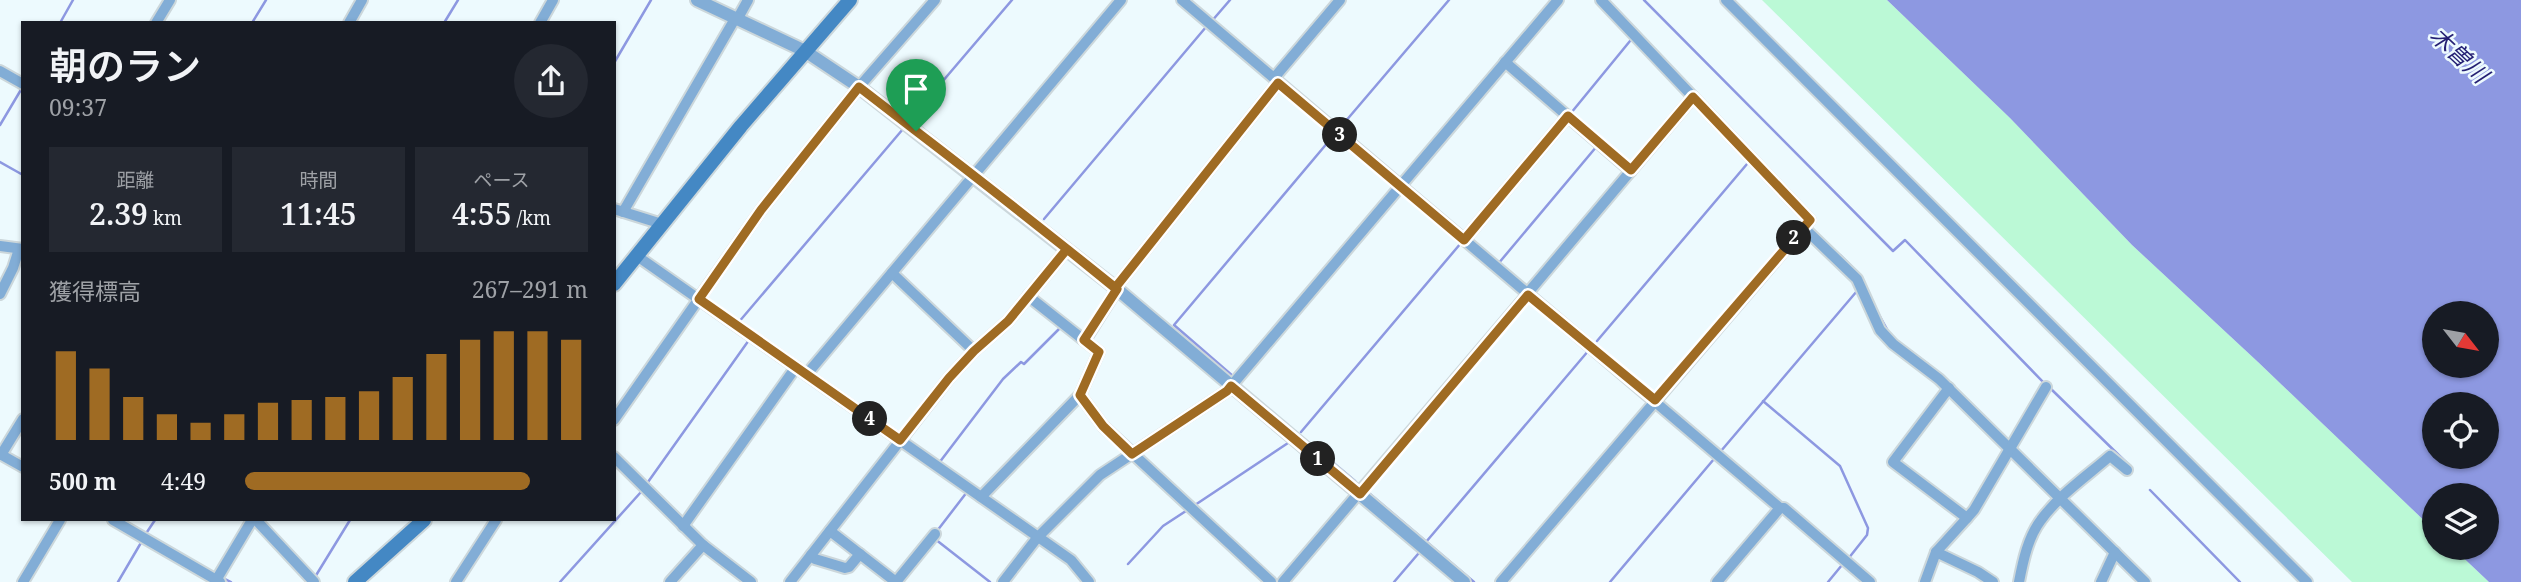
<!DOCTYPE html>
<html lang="ja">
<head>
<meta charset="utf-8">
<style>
  body { margin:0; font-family:"Noto Serif","Noto Sans JP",serif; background:#242831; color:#f1f3f6; height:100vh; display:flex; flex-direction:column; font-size:26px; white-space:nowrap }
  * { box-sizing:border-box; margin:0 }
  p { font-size:23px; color:#9ea1a6 }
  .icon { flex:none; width:38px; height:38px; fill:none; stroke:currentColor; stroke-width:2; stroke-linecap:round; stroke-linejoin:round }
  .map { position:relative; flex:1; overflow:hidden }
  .drawer { position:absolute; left:21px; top:21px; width:595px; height:500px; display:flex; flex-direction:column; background:#171b24; border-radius:0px; box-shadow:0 2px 5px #0004 }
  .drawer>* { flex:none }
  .needle { width:46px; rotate:121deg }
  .controls { position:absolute; left:2422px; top:301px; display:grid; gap:14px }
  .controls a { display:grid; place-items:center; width:77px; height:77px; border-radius:50%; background:#171b24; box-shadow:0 2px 5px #0004; font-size:35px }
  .pin { position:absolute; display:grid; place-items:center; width:60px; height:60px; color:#fff; margin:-72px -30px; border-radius:50% 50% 50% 0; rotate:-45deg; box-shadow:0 0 7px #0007 }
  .pin .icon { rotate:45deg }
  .km { position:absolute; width:35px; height:35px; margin:-18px; border-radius:50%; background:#222; color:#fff; font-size:19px; line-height:35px; text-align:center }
  .round { display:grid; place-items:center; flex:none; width:74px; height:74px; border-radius:37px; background:#242831 }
  .headline { display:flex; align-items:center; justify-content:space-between; height:119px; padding:0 28px }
  h1 { font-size:38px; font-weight:600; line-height:52px }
  .stats { display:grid; grid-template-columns:repeat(3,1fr); gap:10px; height:119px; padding:7px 28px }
  .stats div { display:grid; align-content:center; border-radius:0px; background:#242831; text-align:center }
  .stats b { font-size:30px; font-weight:600 }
  .stats small { font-size:19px; font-weight:400 }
  .stats p { font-size:19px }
  .chart { height:196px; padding:14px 28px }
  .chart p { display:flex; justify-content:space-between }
  .chart svg { width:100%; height:126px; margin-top:7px; stroke:#9f6b23; stroke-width:6 }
  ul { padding:0 28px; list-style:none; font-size:23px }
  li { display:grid; grid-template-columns:112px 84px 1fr; align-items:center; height:52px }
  li i { height:18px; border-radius:9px; background:#9f6b23 }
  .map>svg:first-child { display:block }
  .green { fill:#bbf9d6 }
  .water { fill:#8d98e1; fill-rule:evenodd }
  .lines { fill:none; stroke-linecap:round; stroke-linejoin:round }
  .stream { stroke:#8d98e1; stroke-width:2.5 }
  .minor-casing { stroke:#ccd7db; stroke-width:14 }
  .tertiary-casing { stroke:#ccd7db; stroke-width:16 }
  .secondary-casing { stroke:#ccd7db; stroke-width:18 }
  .minor { stroke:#82add6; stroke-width:10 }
  .tertiary { stroke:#82add6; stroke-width:12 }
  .secondary { stroke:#4488c4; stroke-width:14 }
  .route-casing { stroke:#fff; stroke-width:14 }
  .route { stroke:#9f6b23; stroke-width:9 }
  .labels { text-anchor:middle; stroke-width:5; stroke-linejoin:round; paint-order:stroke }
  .water-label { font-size:23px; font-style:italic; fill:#241f73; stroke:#edfafe }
</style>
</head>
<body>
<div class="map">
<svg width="2521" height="582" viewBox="0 0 2521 582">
  <rect width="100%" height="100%" fill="#edfafe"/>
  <path class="green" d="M1762,0H1887L2010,118L2132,245L2258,362L2434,530V548H2453L2489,582H2352Z"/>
  <path class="water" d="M1887,0H2521V582H2489L2453,548H2487V495H2434V530L2258,362L2132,245L2010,118ZM2434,313H2487V366H2434ZM2434,404H2487V457H2434Z"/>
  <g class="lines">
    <g class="stream">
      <path d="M1644,0L1893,251L1905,240L2046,385"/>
      <path d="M1211,22L1230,0"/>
      <path d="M60,23L73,0"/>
      <path d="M252,23L266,0"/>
      <path d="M444,23L458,0"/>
      <path d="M614,63L651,0"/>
      <path d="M1573,115L1571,113L1630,41"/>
      <path d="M913,116L1012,0"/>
      <path d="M0,125L22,88"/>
      <path d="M1339,129L1449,0"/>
      <path d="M0,162L23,175"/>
      <path d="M1044,219L1206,27"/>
      <path d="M1840,255L1858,273"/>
      <path d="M1498,264L1597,146"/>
      <path d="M1868,291L1875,307"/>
      <path d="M1878,313L1888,331"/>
      <path d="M738,323L903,129"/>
      <path d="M1597,341L1747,164"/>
      <path d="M1905,347L1928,364"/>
      <path d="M1234,377L1174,325L1334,135"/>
      <path d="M2050,388L2130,466"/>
      <path d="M1763,401L1840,466L1868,528L1867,535L1848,559"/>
      <path d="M1301,432L1461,243"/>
      <path d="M1721,451L1857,291"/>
      <path d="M1330,460L1355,481"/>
      <path d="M939,463L1003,379L1021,362L1024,364L1059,329"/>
      <path d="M648,482L749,340"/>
      <path d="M2150,490L2240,582"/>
      <path d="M1370,494L1474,582"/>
      <path d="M1195,505L1288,443"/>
      <path d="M937,531L967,492"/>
      <path d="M147,532L155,520"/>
      <path d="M935,539L990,582"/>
      <path d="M1426,542L1589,350"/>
      <path d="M1128,564L1163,526L1189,509"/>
      <path d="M315,577L350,520"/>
      <path d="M225,579L231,582"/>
      <path d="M118,582L142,541"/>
      <path d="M560,582L641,492"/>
      <path d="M1394,582L1418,554"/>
      <path d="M1610,582L1714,459"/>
      <path d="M1828,582L1842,565"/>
    </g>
    <defs>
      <g id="minor">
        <path d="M1182,0L1780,508L1717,582"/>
        <path d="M1726,0L2307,582"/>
        <path d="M738,18L748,0"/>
        <path d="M156,23L170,0"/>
        <path d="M349,23L362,0"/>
        <path d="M540,23L553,0"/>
        <path d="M1505,62L1631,171"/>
        <path d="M0,71L23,84"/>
        <path d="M1274,78L1340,0"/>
        <path d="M614,209L662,224"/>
        <path d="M623,212L736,17"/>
        <path d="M1803,227L1857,279L1880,330L1893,344L1939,379L2145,582"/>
        <path d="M1464,240L1568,116"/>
        <path d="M0,246L23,249"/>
        <path d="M637,256L1071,560L1089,582"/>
        <path d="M892,273L974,351"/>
        <path d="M1115,288L1278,83"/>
        <path d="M0,294L13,268L19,249"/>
        <path d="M1527,294L1693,97"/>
        <path d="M1028,296L1099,352L1080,395L1103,426L1271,582"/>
        <path d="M1085,340L1117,289"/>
        <path d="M807,374L1121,0"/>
        <path d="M614,420L761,210L859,87L935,0"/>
        <path d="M0,454L23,467"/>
        <path d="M1,455L23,419"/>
        <path d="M614,457L703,545L751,582"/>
        <path d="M981,497L1080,395"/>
        <path d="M1780,508H1784L1870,582"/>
        <path d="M1967,518L1974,510L2046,387"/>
        <path d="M113,520L220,582"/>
        <path d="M256,520L314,582"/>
        <path d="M683,526L796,367"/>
        <path d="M830,531L896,582"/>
        <path d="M1936,552L1978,572L1993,582"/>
        <path d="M811,555L815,559L845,568L849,567L860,554"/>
        <path d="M23,582L60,520"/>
        <path d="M215,582L252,520"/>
        <path d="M456,582L496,520"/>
        <path d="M670,582L703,545"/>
        <path d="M790,582L949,378L974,351L1008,321L1067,249"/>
        <path d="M896,582L935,534"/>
        <path d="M1003,582L1037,538L1100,475L1227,391L1558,0"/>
        <path d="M1283,582L1528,294"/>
        <path d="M1501,582L1810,220L1601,0"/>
        <path d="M1925,582L1936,552L1967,518L1893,462L1949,388"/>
        <path d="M2019,582C2023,561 2028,537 2041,520C2059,495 2087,476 2110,456L2127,470"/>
        <path d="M2101,582L2115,552"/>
      </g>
      <path id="tertiary" d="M697,0L805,51L859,87L1117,289L1464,582"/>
      <g id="secondary">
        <path d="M614,284L741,126L850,0"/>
        <path d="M355,582L424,520"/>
      </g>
    </defs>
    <use href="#minor" class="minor-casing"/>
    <use href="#tertiary" class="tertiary-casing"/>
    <use href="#secondary" class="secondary-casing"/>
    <use href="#minor" class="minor"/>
    <use href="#tertiary" class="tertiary"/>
    <use href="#secondary" class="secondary"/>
  </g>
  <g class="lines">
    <defs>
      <path id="route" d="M916,131C984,183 1051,236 1117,289L1084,340L1099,352L1080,395L1103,426L1132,454L1227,391L1231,386L1360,494L1528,295L1655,400L1810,220L1693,97L1631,170L1568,116L1464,240L1278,83L1115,288L1067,249L1008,321L974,351L949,378L900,440L699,299L761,210L859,87L916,131"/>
    </defs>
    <use href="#route" class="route-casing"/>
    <use href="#route" class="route"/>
  </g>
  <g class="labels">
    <g class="water-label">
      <text transform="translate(2459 55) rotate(43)" y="8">木曽川</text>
    </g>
  </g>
</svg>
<div class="controls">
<a><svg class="needle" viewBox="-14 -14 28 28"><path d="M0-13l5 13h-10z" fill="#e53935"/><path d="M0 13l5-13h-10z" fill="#9ea1a6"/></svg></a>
<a><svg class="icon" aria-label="locate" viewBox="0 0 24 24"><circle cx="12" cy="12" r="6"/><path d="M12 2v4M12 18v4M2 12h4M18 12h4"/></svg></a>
<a><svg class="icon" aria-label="layers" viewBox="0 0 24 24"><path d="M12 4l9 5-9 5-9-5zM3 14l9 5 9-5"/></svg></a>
</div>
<div class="pin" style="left:916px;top:131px;background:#1e9e55"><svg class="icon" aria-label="arrive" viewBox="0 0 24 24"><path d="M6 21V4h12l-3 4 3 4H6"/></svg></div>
<b class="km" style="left:1318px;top:459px">1</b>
<b class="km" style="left:1794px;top:238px">2</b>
<b class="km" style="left:1340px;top:135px">3</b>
<b class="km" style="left:870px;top:419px">4</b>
<section class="drawer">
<div class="headline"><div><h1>朝のラン</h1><p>09:37</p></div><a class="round"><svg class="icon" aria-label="share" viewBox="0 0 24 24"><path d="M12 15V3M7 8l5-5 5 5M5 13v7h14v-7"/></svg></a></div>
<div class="stats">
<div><p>距離</p><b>2.39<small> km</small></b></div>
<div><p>時間</p><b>11:45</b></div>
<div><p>ペース</p><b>4:55<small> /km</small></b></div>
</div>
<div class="chart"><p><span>獲得標高</span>267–291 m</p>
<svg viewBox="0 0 160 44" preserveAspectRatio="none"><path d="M5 44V13M15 44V19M25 44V29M35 44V35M45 44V38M55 44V35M65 44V31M75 44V30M85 44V29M95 44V27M105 44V22M115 44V14M125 44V9M135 44V6M145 44V6M155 44V9"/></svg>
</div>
<ul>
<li><b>500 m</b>4:49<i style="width:83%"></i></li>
</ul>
</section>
</div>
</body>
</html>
